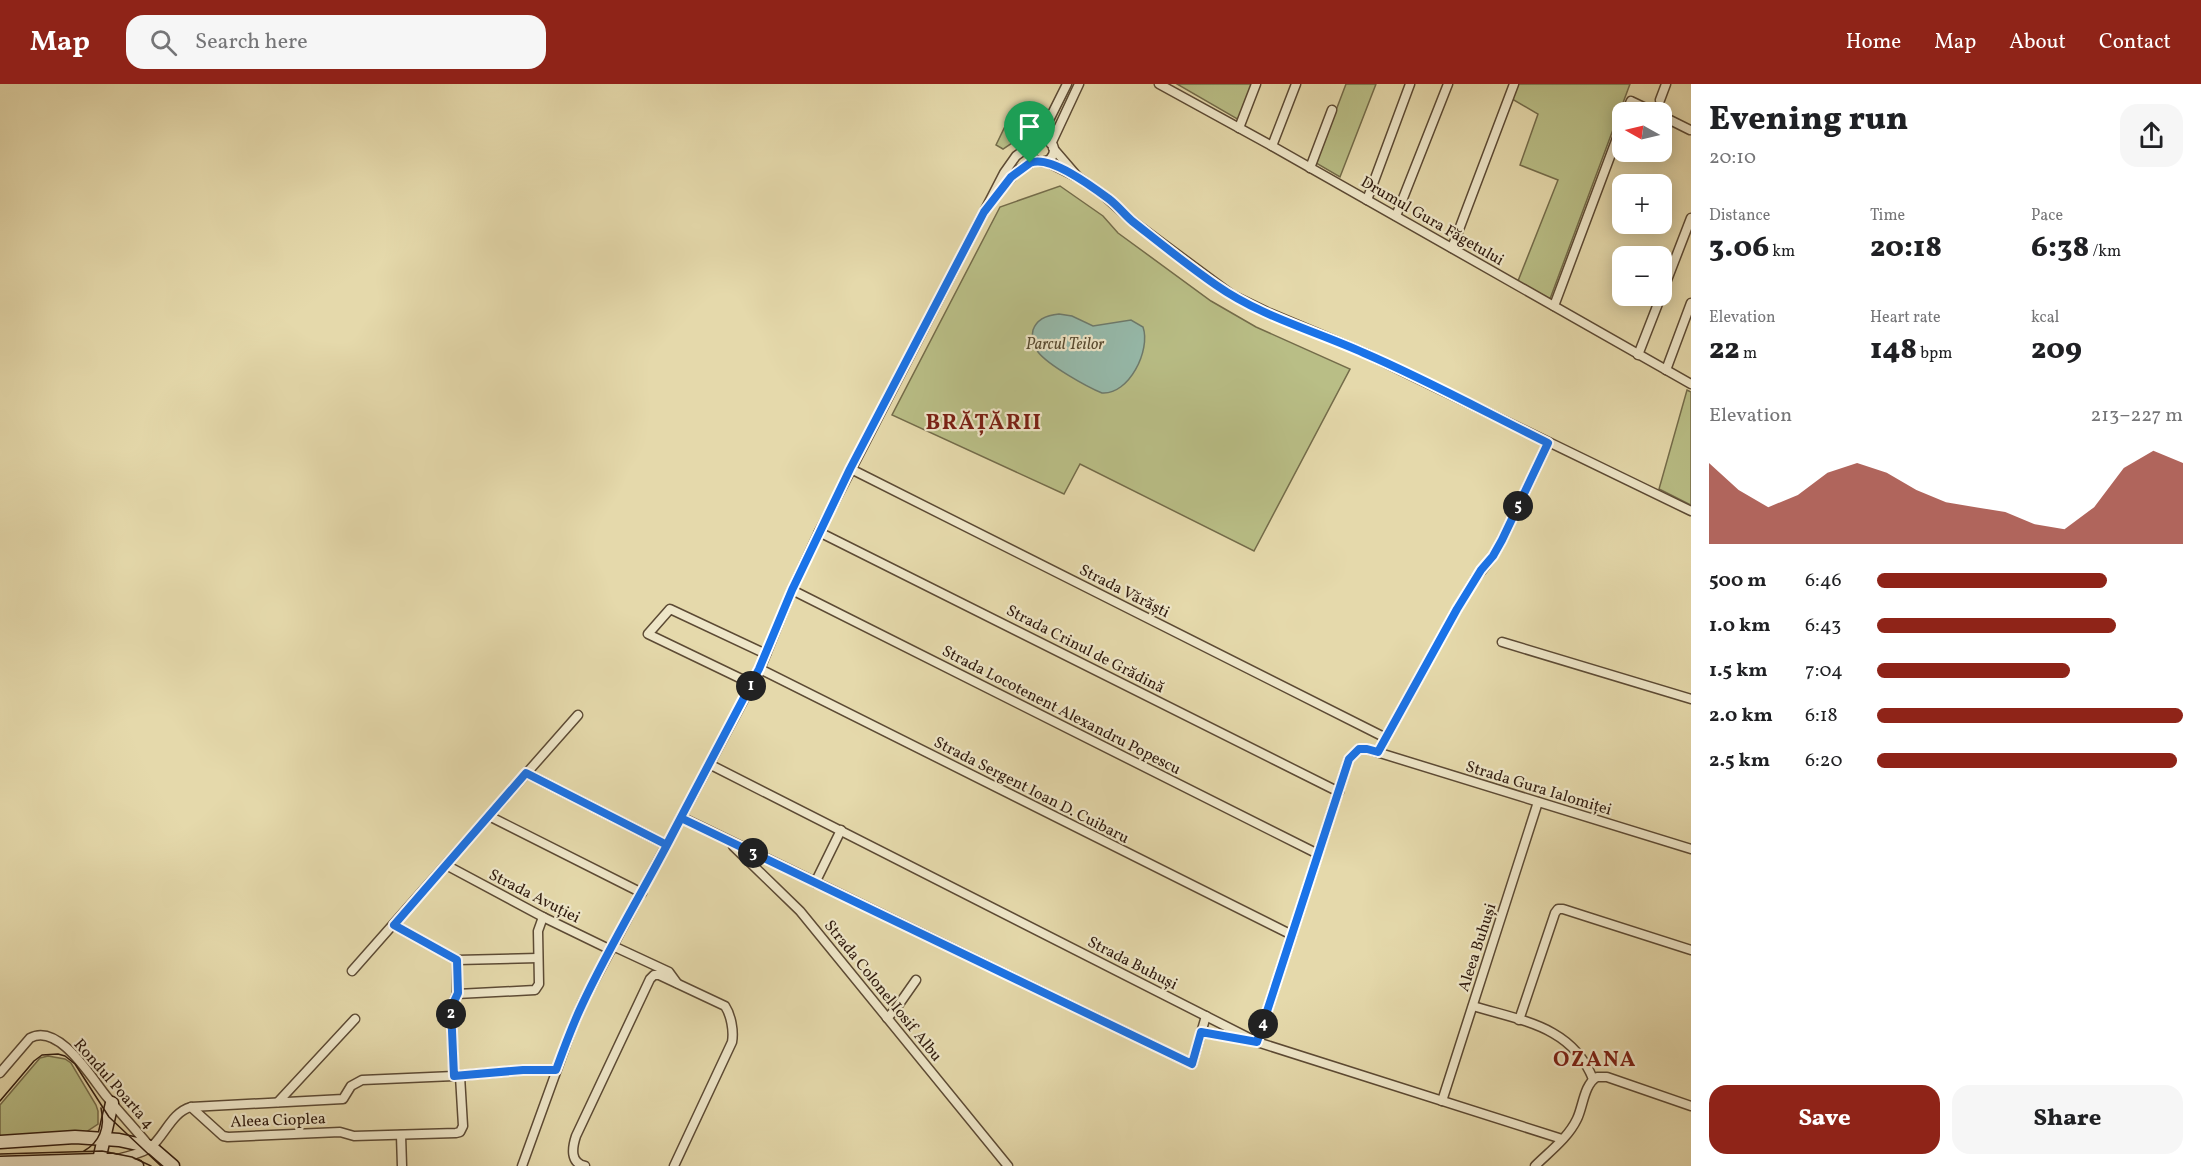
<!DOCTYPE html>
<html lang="en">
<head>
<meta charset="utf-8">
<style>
  body { margin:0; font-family:Vollkorn,serif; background:#f6f6f6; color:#202124; height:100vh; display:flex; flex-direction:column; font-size:22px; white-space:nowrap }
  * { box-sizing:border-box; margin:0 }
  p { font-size:20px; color:#757577 }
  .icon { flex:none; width:33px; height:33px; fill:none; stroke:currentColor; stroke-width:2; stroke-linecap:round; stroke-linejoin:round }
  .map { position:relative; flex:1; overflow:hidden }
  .sheet { display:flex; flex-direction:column; background:#fff; width:510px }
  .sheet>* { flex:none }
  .needle { width:39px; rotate:278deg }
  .tools { position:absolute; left:1612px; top:18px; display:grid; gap:12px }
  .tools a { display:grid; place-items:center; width:60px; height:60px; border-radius:12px; background:#fff; box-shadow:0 3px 15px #0003; font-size:30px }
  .pin { position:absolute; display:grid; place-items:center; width:51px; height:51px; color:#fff; margin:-62px -26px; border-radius:50% 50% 50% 0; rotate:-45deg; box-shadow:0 0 6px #0007 }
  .pin .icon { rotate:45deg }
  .km { position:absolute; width:30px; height:30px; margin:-15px; border-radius:50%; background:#222; color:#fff; font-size:16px; line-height:30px; text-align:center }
  .round { display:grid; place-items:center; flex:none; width:63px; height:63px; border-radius:18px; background:#f6f6f6 }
  .head { display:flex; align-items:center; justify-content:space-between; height:102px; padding:0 18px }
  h1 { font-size:33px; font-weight:800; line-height:45px }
  .stats { display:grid; grid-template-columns:repeat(3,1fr); gap:9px; height:102px; padding:6px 18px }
  .stats div { display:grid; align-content:center }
  .stats b { font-size:30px; font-weight:800 }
  .stats small { font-size:16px; font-weight:400 }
  .stats p { font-size:16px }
  .chart { height:168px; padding:12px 18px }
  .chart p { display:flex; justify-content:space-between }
  .chart svg { width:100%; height:108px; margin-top:6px; fill:#8f2418; opacity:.7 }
  .primary-button { display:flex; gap:12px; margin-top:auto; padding:12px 18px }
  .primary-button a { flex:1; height:69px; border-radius:18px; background:#8f2418; color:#fff; font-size:24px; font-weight:800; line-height:69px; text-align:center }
  .primary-button a+a { background:#f6f6f6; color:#202124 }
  ul { padding:0 18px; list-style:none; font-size:20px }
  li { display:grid; grid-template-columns:96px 72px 1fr; align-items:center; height:45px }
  li i { height:15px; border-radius:8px; background:#8f2418 }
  header { display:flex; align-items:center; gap:36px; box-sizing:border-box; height:84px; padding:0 30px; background:#8f2418; color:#fff }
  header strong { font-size:28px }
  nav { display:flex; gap:33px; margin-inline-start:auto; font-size:21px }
  .search { width:420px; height:54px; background:#f6f6f6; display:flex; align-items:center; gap:15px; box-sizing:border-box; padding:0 21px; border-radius:18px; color:#757577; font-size:22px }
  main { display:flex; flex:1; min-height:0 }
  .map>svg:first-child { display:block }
  .green { fill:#b9be86; stroke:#746c4a; stroke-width:1.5 }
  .water { fill:#96baab; stroke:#6d7a6c; stroke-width:1.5 }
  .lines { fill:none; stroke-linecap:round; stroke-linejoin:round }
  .street-casing { stroke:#5c4a34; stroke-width:11 }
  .secondary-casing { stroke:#2f1a0d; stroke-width:15 }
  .street { stroke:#eee6c8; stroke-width:8 }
  .secondary { stroke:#eee6c8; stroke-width:12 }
  .tram { stroke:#2f1a0d; stroke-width:1.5 }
  .route-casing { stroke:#fff; stroke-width:12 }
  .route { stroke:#1a73e8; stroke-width:8 }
  .labels { text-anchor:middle; stroke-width:4.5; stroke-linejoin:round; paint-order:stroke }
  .street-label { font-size:16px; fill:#2f1a0d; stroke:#eee6c8 }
  .park-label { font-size:16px; font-style:italic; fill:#584b31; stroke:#eee6c8 }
  .district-label { font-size:22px; font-weight:bold; letter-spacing:1.5px; fill:#7a1f14; stroke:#eee6c8 }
</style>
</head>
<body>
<header>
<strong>Map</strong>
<div class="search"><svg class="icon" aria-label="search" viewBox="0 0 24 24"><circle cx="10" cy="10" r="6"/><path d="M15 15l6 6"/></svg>Search here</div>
<nav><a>Home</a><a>Map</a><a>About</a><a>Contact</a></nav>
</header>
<main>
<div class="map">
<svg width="1691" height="1082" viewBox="0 0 1691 1082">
  <rect width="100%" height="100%" fill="#e5d9ab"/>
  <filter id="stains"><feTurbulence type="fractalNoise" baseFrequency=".00333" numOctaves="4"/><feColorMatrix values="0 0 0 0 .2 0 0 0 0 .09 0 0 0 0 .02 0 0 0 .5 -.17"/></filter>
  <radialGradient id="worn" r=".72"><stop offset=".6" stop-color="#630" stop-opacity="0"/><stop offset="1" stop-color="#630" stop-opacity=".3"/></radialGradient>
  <g class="green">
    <path d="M1177,0H1252L1239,36Z"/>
    <path d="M1346,0H1376L1340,93L1316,79Z"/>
    <path d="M1518,0H1630L1550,215L1518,197L1558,96L1520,81L1538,30L1512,15Z"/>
    <path d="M1011,30L1036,43L1003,65L996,61Z"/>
    <path d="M1060,102L1103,132L1118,149L1211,217L1256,243L1350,285L1254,467L1080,380L1064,410L892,331L1000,123Z"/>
    <path d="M1687,306L1691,308V421L1659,405Z"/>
    <path d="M48,972L65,975L71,979L96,1021L98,1027V1040L86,1048L0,1053V1021L40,974Z"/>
  </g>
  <path class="water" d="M1059,230L1072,232L1093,242L1131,236L1143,243C1151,266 1129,311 1102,309C1087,303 1048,281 1038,268C1033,262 1031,254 1033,246C1037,234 1048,231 1059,230Z"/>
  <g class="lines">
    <defs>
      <g id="street">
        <path d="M1159,0L1272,62L1691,300"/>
        <path d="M1660,16L1666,0"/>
        <path d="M1626,28L1631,17L1654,28"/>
        <path d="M1662,32L1690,46"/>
        <path d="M1239,44L1256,0"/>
        <path d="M1040,54L1067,0"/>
        <circle cx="1042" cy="66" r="12"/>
        <path d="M1051,60L1079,0"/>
        <path d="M1272,62L1296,0"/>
        <path d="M1053,64L1078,93"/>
        <path d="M1045,77L1081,95L1101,109L1131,136L1232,211L1267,228L1365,269L1691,427"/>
        <path d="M1310,84L1332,26"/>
        <path d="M998,109L1017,87L1036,76"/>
        <path d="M1367,116L1410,0"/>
        <path d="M1396,132L1448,0"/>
        <path d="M1452,164L1514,0"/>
        <path d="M1662,209L1691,134"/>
        <path d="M1554,222L1623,38"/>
        <path d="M1638,271L1661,212"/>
        <path d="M1666,286L1691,219"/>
        <path d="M851,385L1386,654"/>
        <path d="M819,448L1339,708"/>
        <path d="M792,506L1318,770"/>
        <path d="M1502,558L1691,615"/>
        <path d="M760,585L1292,851"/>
        <path d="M752,600L648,550L670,525L766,570"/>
        <path d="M1378,668L1457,525L1475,495L1493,472L1502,456L1548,359"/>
        <path d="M709,680L1257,958L1562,1055"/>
        <path d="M526,689L667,761"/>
        <path d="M489,732L642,809"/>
        <path d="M681,733L1192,980L1206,932"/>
        <path d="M733,762L800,827L1008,1082"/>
        <path d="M446,781L543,833L611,866"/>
        <path d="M815,799L841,746"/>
        <path d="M394,841L457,876L538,874"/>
        <path d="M613,862L669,888L677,899"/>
        <path d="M352,887L578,631"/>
        <path d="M457,910L535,906L539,900L538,847L543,833"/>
        <path d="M1473,922C1522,937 1572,942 1593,995"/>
        <path d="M887,934L895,926L916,896"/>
        <path d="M1519,936L1555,829L1558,825H1563L1691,866"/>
        <path d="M1201,948L1248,956"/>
        <path d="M1257,958L1349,675L1359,665H1367L1691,765"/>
        <path d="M0,989L30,954C59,938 92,995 107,1013C121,1030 136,1046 150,1063"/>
        <path d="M454,992L451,924L457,910V876"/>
        <path d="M1442,1017L1538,718"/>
        <path d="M278,1018L355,935"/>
        <path d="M191,1023L223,1052L228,1053L340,1048L354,1052L456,1049L460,1048L463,1042L460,992"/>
        <path d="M401,1051L402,1082"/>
        <path d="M115,1076C126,1072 142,1070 151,1063C165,1051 172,1028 191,1023L343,1015L351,1002L362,996L454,992L523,986H556"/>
        <path d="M522,1082L572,944L583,918L760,585L792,506L819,448L1004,89L1016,72L1031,61"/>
        <path d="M585,1082C570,1079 572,1064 576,1052L650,895L654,891H659L725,922C731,931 734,947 732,958L674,1082"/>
        <path d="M1535,1082C1549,1068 1568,1054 1577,1035C1583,1023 1584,1000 1597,993H1607L1691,1022"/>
      </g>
      <g id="secondary">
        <path d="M0,1058L75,1053L119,1056L151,1063L173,1082"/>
        <path d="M99,1076L112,1019"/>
        <path d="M0,1079L99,1076H113L137,1082"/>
      </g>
    </defs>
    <use href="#street" class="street-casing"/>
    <use href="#secondary" class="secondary-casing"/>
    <use href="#street" class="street"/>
    <use href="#secondary" class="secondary"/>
    <g class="tram">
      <path d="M0,1017L34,977L42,971L58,970L65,972L75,980L109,1033L161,1082"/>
      <path d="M84,1067C101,1057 105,1042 101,1024"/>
      <path d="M0,1070L102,1067L132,1073L151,1082"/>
    </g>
  </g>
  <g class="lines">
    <defs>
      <path id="route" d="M1030,79L1011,93L984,128L850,385L792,506L759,585L669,756L667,761C639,814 607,867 582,921C572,942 564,964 556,986H523L454,992L451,924L458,909L457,876L394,841L526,689L667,761L681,734L1192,980L1201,948L1257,958L1349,675L1359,665H1367L1378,668L1457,525L1481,486L1493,472L1502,456L1548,359C1487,329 1427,296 1364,269C1315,247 1260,232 1216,201C1187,181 1160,159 1132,137C1124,130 1118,122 1109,115C1093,103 1049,70 1030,79"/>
    </defs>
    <use href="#route" class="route-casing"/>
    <use href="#route" class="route"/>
  </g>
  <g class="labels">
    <g class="street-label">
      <text transform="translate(1433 136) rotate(30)" y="6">Drumul Gura Făgetului</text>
      <text transform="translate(1125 506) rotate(27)" y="6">Strada Vărăști</text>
      <text transform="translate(1086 564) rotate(27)" y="6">Strada Crinul de Grădină</text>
      <text transform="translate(1062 625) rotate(27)" y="6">Strada Locotenent Alexandru Popescu</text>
      <text transform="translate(1539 703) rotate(17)" y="6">Strada Gura Ialomiței</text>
      <text transform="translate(1032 705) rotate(27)" y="6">Strada Sergent Ioan D. Cuibaru</text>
      <text transform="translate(535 811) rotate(27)" y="6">Strada Avuției</text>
      <text transform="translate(1476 863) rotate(-72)" y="6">Aleea Buhuși</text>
      <text transform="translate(1133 878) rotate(27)" y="6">Strada Buhuși</text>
      <text transform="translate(884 906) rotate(51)" y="6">Strada Colonel Iosif Albu</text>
      <text transform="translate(115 999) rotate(49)" y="6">Rondul Poarta 4</text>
      <text transform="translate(278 1035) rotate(-2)" y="6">Aleea Cioplea</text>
    </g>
    <g class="park-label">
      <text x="1065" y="265">Parcul Teilor</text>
    </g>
    <g class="district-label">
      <text x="984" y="345">BRĂȚĂRII</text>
      <text x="1595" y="982">OZANA</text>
    </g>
  </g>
  <rect width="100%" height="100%" filter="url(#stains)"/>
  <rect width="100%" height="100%" fill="url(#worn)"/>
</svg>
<div class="tools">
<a><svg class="needle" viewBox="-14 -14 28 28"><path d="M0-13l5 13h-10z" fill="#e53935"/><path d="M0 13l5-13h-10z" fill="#757577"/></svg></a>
<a>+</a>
<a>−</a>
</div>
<div class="pin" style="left:1030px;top:79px;background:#1e9e55"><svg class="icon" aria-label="arrive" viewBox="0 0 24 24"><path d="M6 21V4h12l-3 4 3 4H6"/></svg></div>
<b class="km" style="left:751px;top:602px">1</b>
<b class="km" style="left:451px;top:930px">2</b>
<b class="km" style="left:753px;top:769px">3</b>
<b class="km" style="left:1263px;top:940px">4</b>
<b class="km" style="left:1518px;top:422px">5</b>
</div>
<section class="sheet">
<div class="head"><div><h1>Evening run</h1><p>20:10</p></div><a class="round"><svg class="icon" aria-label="share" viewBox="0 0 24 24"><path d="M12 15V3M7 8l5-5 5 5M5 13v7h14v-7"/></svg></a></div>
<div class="stats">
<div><p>Distance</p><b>3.06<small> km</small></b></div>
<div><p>Time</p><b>20:18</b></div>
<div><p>Pace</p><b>6:38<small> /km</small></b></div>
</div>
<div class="stats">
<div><p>Elevation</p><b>22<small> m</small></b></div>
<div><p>Heart rate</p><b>148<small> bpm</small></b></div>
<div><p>kcal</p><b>209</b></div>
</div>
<div class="chart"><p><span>Elevation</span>213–227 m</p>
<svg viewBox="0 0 160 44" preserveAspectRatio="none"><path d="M0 44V11L10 22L20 29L30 24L40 15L50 11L60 15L70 22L80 27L90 29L100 31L110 36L120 38L130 29L140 13L150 6L160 11V44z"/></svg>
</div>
<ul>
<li><b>500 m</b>6:46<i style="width:75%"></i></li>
<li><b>1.0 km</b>6:43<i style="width:78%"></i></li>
<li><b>1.5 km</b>7:04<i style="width:63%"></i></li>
<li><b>2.0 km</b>6:18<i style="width:100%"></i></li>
<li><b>2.5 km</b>6:20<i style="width:98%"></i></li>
</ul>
<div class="primary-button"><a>Save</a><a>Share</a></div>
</section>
</main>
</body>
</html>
